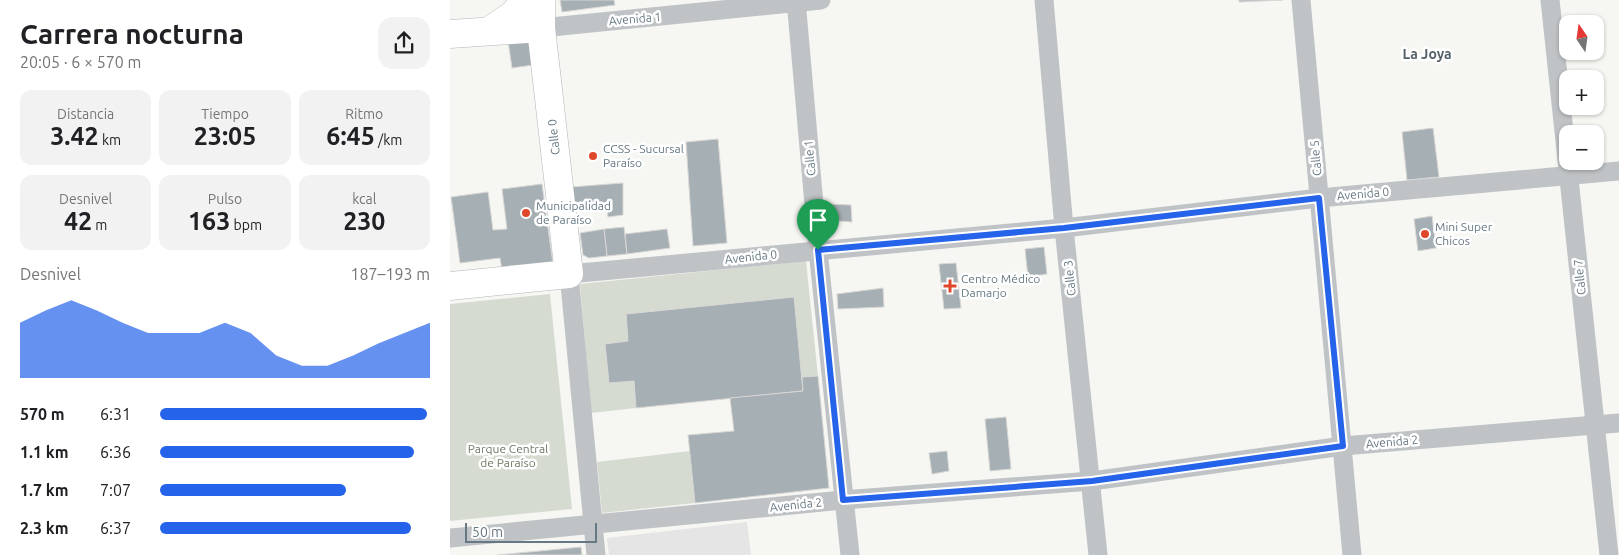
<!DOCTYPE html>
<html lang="es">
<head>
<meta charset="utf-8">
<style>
  body { margin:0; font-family:Ubuntu,sans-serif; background:#f2f2f2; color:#202124; height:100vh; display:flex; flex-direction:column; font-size:19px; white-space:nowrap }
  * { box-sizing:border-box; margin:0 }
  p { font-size:16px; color:#757577 }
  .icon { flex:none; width:28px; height:28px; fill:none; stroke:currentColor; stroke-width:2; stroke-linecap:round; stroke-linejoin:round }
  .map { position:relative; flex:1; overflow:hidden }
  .drawer { display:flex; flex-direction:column; background:#fff; width:450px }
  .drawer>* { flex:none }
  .needle { width:32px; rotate:347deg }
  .controls { position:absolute; left:1109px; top:15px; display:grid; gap:10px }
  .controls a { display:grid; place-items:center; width:45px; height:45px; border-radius:10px; background:#fff; box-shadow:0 1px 4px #0004; font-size:25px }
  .scale { position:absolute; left:15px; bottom:12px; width:132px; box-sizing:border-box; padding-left:5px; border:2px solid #667883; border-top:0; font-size:14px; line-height:18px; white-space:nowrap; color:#667883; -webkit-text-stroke:4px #fff; paint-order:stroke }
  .pin { position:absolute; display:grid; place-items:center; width:42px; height:42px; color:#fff; margin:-51px -21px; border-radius:50% 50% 50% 0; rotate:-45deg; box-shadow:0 0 5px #0007 }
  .pin .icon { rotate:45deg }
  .round { display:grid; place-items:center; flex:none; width:52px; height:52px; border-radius:15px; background:#f2f2f2 }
  .overview { display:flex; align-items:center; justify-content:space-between; height:85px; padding:0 20px }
  h1 { font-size:28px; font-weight:700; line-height:38px }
  .metrics { display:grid; grid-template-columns:repeat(3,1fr); gap:8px; height:85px; padding:5px 20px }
  .metrics div { display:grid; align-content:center; border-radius:12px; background:#f2f2f2; text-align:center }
  .metrics b { font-size:25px; font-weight:700 }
  .metrics small { font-size:14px; font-weight:400 }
  .metrics p { font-size:14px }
  .chart { height:140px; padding:10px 20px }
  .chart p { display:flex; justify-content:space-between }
  .chart svg { width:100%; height:90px; margin-top:5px; fill:#2563eb; opacity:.7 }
  ul { padding:0 20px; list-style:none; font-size:16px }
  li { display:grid; grid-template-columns:80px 60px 1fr; align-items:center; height:38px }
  li i { height:12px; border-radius:6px; background:#2563eb }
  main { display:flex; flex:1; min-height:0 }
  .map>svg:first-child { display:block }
  .built { fill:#e4e5e4 }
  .green { fill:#d6dbd2 }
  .building { fill:#a6afb4; stroke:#d8d7d5 }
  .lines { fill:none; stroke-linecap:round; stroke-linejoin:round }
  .primary-casing { stroke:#b2b7ba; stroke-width:29 }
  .street { stroke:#bfc3c6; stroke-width:19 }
  .primary { stroke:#fff; stroke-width:28 }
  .route-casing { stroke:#fff; stroke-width:10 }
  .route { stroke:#2563eb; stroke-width:6 }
  .poi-dot { fill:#df472a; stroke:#fff; stroke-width:2 }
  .labels { text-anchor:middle; stroke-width:5; stroke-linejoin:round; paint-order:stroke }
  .street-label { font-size:12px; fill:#667883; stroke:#fff }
  .poi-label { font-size:12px; fill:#667883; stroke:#fff; text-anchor:start }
  .park-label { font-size:12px; fill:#6b7a64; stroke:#fff }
  .neighbourhood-label { font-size:14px; font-weight:bold; fill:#546168; stroke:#fff }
</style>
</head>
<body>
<main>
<section class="drawer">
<div class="overview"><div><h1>Carrera nocturna</h1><p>20:05 · 6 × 570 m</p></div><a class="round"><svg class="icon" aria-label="share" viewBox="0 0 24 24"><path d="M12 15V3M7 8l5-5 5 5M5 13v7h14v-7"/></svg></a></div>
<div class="metrics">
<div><p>Distancia</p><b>3.42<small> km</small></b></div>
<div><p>Tiempo</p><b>23:05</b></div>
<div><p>Ritmo</p><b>6:45<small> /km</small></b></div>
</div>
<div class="metrics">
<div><p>Desnivel</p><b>42<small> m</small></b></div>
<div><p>Pulso</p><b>163<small> bpm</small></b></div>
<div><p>kcal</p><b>230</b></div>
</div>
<div class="chart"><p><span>Desnivel</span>187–193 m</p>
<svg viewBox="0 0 160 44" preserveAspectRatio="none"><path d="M0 44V17L10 11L20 6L30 11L40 17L50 22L60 22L70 22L80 17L90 22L100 33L110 38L120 38L130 33L140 27L150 22L160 17V44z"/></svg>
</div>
<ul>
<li><b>570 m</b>6:31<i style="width:99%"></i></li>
<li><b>1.1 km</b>6:36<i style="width:94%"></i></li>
<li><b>1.7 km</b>7:07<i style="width:69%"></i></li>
<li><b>2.3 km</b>6:37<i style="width:93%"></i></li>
</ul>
</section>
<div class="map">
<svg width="1169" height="555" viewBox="0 0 1169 555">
  <rect width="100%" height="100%" fill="#f6f6f3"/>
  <path class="built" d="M297,522L301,555H159L157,538Z"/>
  <g class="green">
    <path d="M356,261L368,376L352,377L343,297L176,314L178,341L155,344L159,383L184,381L186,408L141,413L130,284Z"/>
    <path d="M100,294L122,509L0,521V304Z"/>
    <path d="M240,451L245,503L152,513L147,462Z"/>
  </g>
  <g class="building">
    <path d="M110,0H164L165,5L112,12Z"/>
    <path d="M789,0H833L789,2Z"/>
    <path d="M78,39L83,65L62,68L58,41Z"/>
    <path d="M983,128L989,177L957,180L952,132Z"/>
    <path d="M268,139L277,243L243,246L236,142Z"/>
    <path d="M173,183V215L158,217L157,209L124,211L121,187Z"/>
    <path d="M92,184L103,264L52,270L50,258L10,263L1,197L38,192L43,230L57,229L52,189Z"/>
    <path d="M377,204L401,205L402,222L378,220Z"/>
    <path d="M982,216L986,248L968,251L964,219Z"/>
    <path d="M174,227L177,254L157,256L154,229Z"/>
    <path d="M154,229L157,256L139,258L133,255L130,233Z"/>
    <path d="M217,229L220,248L177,254L175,234Z"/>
    <path d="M594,247L597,274L578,277L575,249Z"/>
    <path d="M506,263L511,308L494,309L489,264Z"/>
    <path d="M433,288L434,307L388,309L387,294Z"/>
    <path d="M344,297L353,391L186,408L184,381L159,383L155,344L178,341L176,314Z"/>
    <path d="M368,376L379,488L245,503L238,435L284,431L280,398L353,391L352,377Z"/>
    <path d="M556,417L561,469L540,471L535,419Z"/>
    <path d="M497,451L499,471L482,474L479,453Z"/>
    <path d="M131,547L132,555H47Z"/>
  </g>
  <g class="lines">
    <defs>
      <g id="primary">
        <path d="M39,31L63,15L75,0"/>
        <path d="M0,34L91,28"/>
        <path d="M0,286L119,274L91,28V0"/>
      </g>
    </defs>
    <use href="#primary" class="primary-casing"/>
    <g class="street">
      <path d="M346,0L368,250L400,555"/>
      <path d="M594,0L614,228L648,555"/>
      <path d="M851,0L902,555"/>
      <path d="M1100,0L1159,555"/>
      <path d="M91,28L371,0"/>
      <path d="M0,538L393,500L642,481L893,446L1169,423"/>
      <path d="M146,555L119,274L614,228L869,198L1169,171"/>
    </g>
    <use href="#primary" class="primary"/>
  </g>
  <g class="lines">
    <defs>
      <path id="route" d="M869,198L893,446L642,481L393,500L368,250L614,228Z"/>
    </defs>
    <use href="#route" class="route-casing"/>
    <use href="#route" class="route"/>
  </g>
  <g class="poi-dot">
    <circle cx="143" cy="156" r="5"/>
    <circle cx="76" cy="213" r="5"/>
    <circle cx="975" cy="234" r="5"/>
    <path d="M497.5 278.5h5v5h5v5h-5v5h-5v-5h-5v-5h5z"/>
  </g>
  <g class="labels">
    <g class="street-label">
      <text transform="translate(185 19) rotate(-5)" y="4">Avenida 1</text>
      <text transform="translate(104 137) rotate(-96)" y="4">Calle 0</text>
      <text transform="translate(360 158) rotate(-95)" y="4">Calle 1</text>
      <text transform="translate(866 158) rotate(-95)" y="4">Calle 5</text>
      <text transform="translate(913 194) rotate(-5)" y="4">Avenida 0</text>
      <text transform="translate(301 257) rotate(-6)" y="4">Avenida 0</text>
      <text transform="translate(1130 277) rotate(-96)" y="4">Calle 7</text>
      <text transform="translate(620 278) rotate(-96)" y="4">Calle 3</text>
      <text transform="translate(942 442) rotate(-5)" y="4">Avenida 2</text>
      <text transform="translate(346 505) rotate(-6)" y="4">Avenida 2</text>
    </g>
    <g class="poi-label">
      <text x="153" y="153">CCSS - Sucursal<tspan x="153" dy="14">Paraíso</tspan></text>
      <text x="86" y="210">Municipalidad<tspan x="86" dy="14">de Paraíso</tspan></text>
      <text x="985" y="231">Mini Super<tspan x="985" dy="14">Chicos</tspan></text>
      <text x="511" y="283">Centro Médico<tspan x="511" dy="14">Damarjo</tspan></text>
    </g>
    <g class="park-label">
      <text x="58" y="453">Parque Central<tspan x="58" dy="14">de Paraíso</tspan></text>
    </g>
    <g class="neighbourhood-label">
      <text x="977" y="59">La Joya</text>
    </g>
  </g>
</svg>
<div class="controls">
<a><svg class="needle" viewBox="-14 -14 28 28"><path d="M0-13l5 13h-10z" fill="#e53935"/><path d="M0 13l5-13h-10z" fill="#757577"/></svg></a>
<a>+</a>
<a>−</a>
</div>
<div class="scale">50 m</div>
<div class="pin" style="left:368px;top:250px;background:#1e9e55"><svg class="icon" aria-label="arrive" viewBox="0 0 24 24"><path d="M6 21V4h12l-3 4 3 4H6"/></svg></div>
</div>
</main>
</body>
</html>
